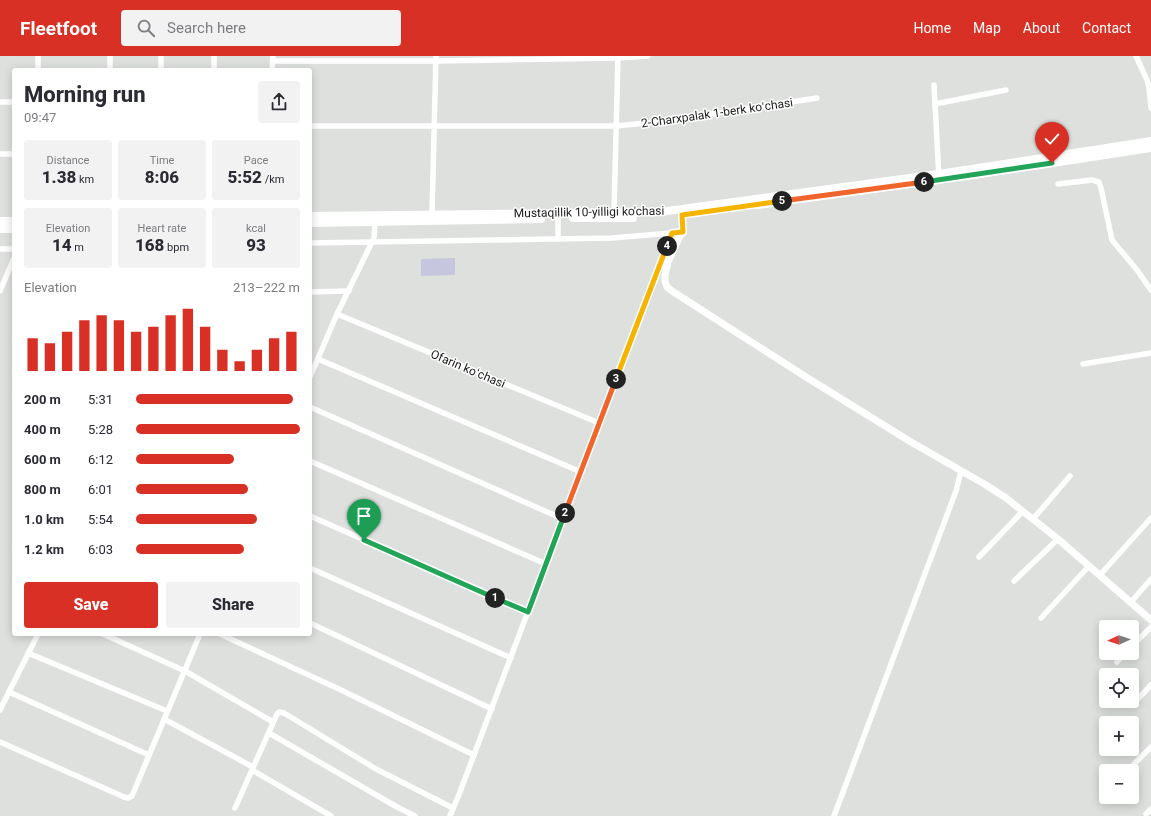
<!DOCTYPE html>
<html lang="en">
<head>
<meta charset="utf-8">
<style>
  body { margin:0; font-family:Roboto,sans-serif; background:#f2f2f3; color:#2b2b33; height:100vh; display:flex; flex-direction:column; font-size:15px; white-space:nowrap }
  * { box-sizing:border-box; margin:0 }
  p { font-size:13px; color:#7c7c81 }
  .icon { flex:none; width:22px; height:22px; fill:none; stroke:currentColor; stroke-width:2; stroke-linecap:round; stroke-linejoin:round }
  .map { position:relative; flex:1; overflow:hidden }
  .drawer { position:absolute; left:12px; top:12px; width:300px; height:568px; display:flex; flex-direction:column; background:#fff; border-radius:4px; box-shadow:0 2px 10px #0003 }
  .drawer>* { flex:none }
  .needle { width:26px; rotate:267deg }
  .tools { position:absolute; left:1099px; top:564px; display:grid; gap:8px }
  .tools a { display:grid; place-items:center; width:40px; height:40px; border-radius:4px; background:#fff; box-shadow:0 2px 10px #0003; font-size:20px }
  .pin { position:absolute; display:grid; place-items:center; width:34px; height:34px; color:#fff; margin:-41px -17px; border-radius:50% 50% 50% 0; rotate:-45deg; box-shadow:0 0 4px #0007 }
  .pin .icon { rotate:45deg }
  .km { position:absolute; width:20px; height:20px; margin:-10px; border-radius:50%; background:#222; color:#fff; font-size:11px; line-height:20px; text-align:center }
  .round { display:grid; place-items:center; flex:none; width:42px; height:42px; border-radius:4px; background:#f2f2f3 }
  .overview { display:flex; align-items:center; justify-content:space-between; height:68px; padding:0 12px }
  h1 { font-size:22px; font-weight:800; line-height:30px }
  .figures { display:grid; grid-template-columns:repeat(3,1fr); gap:6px; height:68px; padding:4px 12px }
  .figures div { display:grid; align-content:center; border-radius:4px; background:#f2f2f3; text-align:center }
  .figures b { font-size:17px; font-weight:800 }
  .figures small { font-size:11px; font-weight:400 }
  .figures p { font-size:11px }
  .chart { height:112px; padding:8px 12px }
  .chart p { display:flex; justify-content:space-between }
  .chart svg { width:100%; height:72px; margin-top:4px; stroke:#d93025; stroke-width:6 }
  .primary-button { display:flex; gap:8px; margin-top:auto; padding:8px 12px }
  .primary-button a { flex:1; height:46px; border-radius:4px; background:#d93025; color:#fff; font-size:16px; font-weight:800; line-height:46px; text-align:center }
  .primary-button a+a { background:#f2f2f3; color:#2b2b33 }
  ul { padding:0 12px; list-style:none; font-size:13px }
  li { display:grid; grid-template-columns:64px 48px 1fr; align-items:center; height:30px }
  li i { height:10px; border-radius:5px; background:#d93025 }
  header { display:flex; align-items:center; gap:24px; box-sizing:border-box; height:56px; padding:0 20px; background:#d93025; color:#fff }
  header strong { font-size:19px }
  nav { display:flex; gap:22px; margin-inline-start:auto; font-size:14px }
  .search { width:280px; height:36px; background:#f2f2f3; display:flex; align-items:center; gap:10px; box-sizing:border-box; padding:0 14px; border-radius:4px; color:#7c7c81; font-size:15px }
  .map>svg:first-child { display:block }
  .green { fill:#c6c6de }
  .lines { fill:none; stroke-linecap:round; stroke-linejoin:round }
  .minor { stroke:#fff; stroke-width:5.5 }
  .tertiary { stroke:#fff; stroke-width:7 }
  .secondary { stroke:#fff; stroke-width:8 }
  .split-1-casing { stroke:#fff; stroke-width:8 }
  .split-2-casing { stroke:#fff; stroke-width:8 }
  .split-3-casing { stroke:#fff; stroke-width:8 }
  .split-4-casing { stroke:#fff; stroke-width:8 }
  .split-5-casing { stroke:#fff; stroke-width:8 }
  .split-6-casing { stroke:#fff; stroke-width:8 }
  .split-7-casing { stroke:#fff; stroke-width:8 }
  .split-1 { stroke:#22a559; stroke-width:5 }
  .split-2 { stroke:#22a559; stroke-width:5 }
  .split-3 { stroke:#f0652b; stroke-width:5 }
  .split-4 { stroke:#f5b400; stroke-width:5 }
  .split-5 { stroke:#f5b400; stroke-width:5 }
  .split-6 { stroke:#f0652b; stroke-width:5 }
  .split-7 { stroke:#22a559; stroke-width:5 }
  .labels { text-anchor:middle; stroke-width:3; stroke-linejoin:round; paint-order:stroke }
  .street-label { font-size:12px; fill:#1a1b1a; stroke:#fff }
</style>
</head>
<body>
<header>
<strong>Fleetfoot</strong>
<div class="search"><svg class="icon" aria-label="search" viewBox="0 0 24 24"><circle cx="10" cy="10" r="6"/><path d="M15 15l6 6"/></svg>Search here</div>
<nav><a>Home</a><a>Map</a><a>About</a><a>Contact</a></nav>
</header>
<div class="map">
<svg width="1151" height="760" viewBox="0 0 1151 760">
  <rect width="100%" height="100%" fill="#dde0dc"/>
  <path class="green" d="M455,202V219L421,220V203Z"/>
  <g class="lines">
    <g class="minor">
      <path d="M38,0V14"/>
      <path d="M110,0V14"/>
      <path d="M161,0V14"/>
      <path d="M1136,0L1147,24L1149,31L1151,52"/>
      <path d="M273,5H436L618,2L648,0"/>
      <path d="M214,14V0"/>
      <path d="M272,14L273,0"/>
      <path d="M934,29L939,122"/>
      <path d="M0,46H14"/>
      <path d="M935,48L1006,34"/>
      <path d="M310,70H616L666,65L817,42"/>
      <path d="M0,98H14"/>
      <path d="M1058,128L1092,124L1099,126L1101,132L1112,184L1137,214L1151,234"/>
      <path d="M614,156L618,0"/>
      <path d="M432,158L436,0"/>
      <path d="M558,162V183"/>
      <path d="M310,187L612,182L683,176"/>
      <path d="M0,193H14"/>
      <path d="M0,235L14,202"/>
      <path d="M310,236L349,235"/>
      <path d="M337,258L599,367"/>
      <path d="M318,303L581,416"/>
      <path d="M1083,308L1151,297"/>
      <path d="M310,321L337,258L374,182L375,166"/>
      <path d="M310,351L563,463"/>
      <path d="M310,405L546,508"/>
      <path d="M310,460L528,556"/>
      <path d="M1033,463L1070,420"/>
      <path d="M979,501L1023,455"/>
      <path d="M310,512L511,602"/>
      <path d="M1100,519L1151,462"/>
      <path d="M1014,525L1058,483"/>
      <path d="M1131,546L1151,523"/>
      <path d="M1041,562L1089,510"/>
      <path d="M310,567L492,653"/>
      <path d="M103,578L185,615L273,666"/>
      <path d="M220,578L341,634L474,699"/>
      <path d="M1132,590L1151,571"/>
      <path d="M28,597L167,655"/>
      <path d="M1117,606L1125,597"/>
      <path d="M9,636L149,699"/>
      <path d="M1135,646L1151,629"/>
      <path d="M0,654L38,578"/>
      <path d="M164,663L253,711"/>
      <path d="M269,677L397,751L415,760"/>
      <path d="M0,686L124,741L128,742L132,740L200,578"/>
      <path d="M1127,715L1151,691"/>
      <path d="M235,752L252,714"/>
      <path d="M1146,758L1151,753"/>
      <path d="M331,760L252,714L277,658L279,656L284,657L376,713L453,752"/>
      <path d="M450,760L460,736L599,367L672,177"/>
      <path d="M834,760L956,435L961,415"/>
    </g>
    <path class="tertiary" d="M682,159L683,176L679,182L668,206L665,219V225L667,231L672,235L806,321L911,386L986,429L1006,442L1058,483L1151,564"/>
    <g class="secondary">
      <path d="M758,149L974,119L1151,92"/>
      <path d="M310,160L660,156L939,118L1151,85"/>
      <path d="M573,162H633"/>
      <path d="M0,165H14"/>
      <path d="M310,167L541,163"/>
      <path d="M0,173H14"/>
    </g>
  </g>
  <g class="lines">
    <defs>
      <path id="split-1" d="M364,484L495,542"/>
      <path id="split-2" d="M495,542L528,556L565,457"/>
      <path id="split-3" d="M565,457L616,323"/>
      <path id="split-4" d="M616,323L667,190"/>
      <path id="split-5" d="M667,190L672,177L683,176L682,159L782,145"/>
      <path id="split-6" d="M782,145L924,126"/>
      <path id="split-7" d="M924,126L1052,107"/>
    </defs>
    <use href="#split-1" class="split-1-casing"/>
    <use href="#split-2" class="split-2-casing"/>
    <use href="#split-3" class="split-3-casing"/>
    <use href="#split-4" class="split-4-casing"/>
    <use href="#split-5" class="split-5-casing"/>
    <use href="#split-6" class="split-6-casing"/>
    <use href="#split-7" class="split-7-casing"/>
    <use href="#split-1" class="split-1"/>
    <use href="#split-2" class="split-2"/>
    <use href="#split-3" class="split-3"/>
    <use href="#split-4" class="split-4"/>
    <use href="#split-5" class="split-5"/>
    <use href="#split-6" class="split-6"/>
    <use href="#split-7" class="split-7"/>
  </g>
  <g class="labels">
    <g class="street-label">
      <text transform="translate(717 57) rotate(-8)" y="4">2-Charxpalak 1-berk koʻchasi</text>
      <text transform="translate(589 156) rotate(-1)" y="4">Mustaqillik 10-yilligi ko'chasi</text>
      <text transform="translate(468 313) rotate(23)" y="4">Ofarin koʻchasi</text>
    </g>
  </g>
</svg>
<div class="tools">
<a><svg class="needle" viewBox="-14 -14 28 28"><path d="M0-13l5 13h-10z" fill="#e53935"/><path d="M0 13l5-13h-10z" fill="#7c7c81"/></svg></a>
<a><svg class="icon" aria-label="locate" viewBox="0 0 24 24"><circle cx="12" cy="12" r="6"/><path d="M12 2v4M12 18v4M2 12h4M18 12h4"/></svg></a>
<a>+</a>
<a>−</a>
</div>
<div class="pin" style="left:364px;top:484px;background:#1e9e55"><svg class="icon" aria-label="arrive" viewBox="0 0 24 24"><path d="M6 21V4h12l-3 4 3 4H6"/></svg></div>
<div class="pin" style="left:1052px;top:107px;background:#d93025"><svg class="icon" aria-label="check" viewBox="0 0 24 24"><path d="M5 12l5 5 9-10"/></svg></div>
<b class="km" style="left:495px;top:542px">1</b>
<b class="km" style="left:565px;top:457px">2</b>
<b class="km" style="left:616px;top:323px">3</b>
<b class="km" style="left:667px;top:190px">4</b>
<b class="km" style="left:782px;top:145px">5</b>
<b class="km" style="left:924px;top:126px">6</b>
<section class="drawer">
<div class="overview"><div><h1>Morning run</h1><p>09:47</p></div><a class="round"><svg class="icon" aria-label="share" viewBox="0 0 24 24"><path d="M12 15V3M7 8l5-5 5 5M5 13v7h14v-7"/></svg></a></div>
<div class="figures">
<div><p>Distance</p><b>1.38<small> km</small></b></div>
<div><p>Time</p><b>8:06</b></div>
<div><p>Pace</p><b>5:52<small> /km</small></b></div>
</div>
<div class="figures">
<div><p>Elevation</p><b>14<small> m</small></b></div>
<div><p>Heart rate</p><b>168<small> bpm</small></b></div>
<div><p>kcal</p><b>93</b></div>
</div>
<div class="chart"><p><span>Elevation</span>213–222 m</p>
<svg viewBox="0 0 160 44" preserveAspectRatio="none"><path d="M5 44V24M15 44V27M25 44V20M35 44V13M45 44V10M55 44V13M65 44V20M75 44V17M85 44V10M95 44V6M105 44V17M115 44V31M125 44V38M135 44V31M145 44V24M155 44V20"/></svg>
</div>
<ul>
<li><b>200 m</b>5:31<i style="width:96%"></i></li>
<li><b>400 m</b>5:28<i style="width:100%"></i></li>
<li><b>600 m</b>6:12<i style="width:60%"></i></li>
<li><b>800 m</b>6:01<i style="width:68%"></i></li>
<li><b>1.0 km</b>5:54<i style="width:74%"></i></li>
<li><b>1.2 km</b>6:03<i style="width:66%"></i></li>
</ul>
<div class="primary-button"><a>Save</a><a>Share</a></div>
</section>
</div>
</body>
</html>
